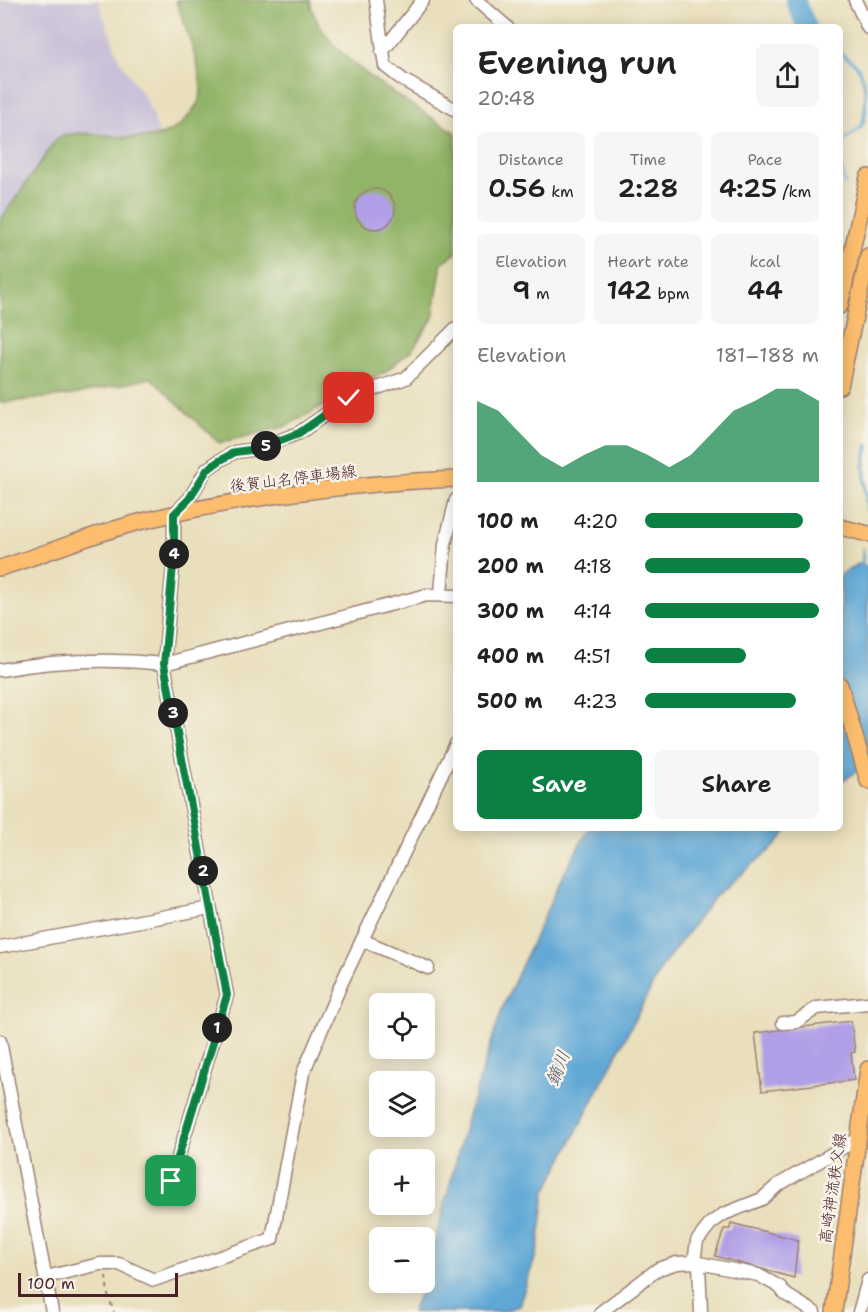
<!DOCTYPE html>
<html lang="en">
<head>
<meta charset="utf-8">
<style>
  body { margin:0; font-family:"Shantell Sans","Klee One",sans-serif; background:#f6f6f6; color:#222; height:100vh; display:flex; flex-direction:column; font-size:22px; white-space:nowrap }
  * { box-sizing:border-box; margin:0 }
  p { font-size:20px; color:#767676 }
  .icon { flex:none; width:33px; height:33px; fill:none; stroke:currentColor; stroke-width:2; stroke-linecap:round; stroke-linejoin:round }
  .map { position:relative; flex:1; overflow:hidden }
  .panel { position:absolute; left:453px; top:24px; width:390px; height:807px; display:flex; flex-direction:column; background:#fff; border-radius:9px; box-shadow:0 3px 15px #0003 }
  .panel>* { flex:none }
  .controls { position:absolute; left:369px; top:993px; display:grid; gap:12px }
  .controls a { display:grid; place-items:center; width:66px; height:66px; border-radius:9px; background:#fff; box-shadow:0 3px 15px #0003; font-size:30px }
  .scale { position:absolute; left:18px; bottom:15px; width:160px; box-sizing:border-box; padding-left:6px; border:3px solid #4a1f2b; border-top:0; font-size:16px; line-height:21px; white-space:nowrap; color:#4a1f2b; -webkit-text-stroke:4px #f7f3e8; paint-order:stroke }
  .pin { position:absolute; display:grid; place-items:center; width:51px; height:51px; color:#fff; margin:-26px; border-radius:12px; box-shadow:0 3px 9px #0006 }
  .km { position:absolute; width:30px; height:30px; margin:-15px; border-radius:50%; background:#222; color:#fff; font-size:16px; line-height:30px; text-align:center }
  .round { display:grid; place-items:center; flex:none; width:63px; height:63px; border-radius:9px; background:#f6f6f6 }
  .overview { display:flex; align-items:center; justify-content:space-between; height:102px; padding:0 24px }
  h1 { font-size:33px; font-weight:600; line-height:45px }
  .stats { display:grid; grid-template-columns:repeat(3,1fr); gap:9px; height:102px; padding:6px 24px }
  .stats div { display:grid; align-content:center; border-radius:9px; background:#f6f6f6; text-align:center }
  .stats b { font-size:26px; font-weight:600 }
  .stats small { font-size:16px; font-weight:400 }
  .stats p { font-size:16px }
  .chart { height:168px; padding:12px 24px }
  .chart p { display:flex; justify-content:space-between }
  .chart svg { width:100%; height:108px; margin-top:6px; fill:#0b8043; opacity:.7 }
  .primary-button { display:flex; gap:12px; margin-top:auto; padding:12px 24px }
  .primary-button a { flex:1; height:69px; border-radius:9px; background:#0b8043; color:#fff; font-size:24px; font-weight:600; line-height:69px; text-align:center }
  .primary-button a+a { background:#f6f6f6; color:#222 }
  ul { padding:0 24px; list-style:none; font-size:20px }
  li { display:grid; grid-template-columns:96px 72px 1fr; align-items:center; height:45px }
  li i { height:15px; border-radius:8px; background:#0b8043 }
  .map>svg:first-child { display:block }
  .industrial { fill:#c8bfd8 }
  .forest { fill:#92b468; stroke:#6e6a4a; stroke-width:1.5 }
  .water { fill:#5ea7d5; stroke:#546380; stroke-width:1.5 }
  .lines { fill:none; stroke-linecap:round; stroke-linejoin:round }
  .stream { stroke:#5ea7d5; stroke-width:3 }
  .river { stroke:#5ea7d5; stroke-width:20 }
  .building { fill:#b09ee7 }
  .minor-casing { stroke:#9a7f74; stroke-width:15 }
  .major-casing { stroke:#9a7f74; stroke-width:18 }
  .path { stroke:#9a7f74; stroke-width:2; stroke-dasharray:4.5 4.5; stroke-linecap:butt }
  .minor { stroke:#fff; stroke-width:12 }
  .major { stroke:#fcbd6e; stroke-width:15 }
  .route-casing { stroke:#fff; stroke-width:12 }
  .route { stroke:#0b8043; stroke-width:8 }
  .labels { text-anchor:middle; stroke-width:5; stroke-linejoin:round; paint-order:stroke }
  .street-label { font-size:16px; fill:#4a1f2b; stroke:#f7f3e8 }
  .water-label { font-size:18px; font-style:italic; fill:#52556f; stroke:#f7f3e8 }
</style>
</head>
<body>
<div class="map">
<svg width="868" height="1312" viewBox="0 0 868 1312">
  <rect width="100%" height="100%" fill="#f7f3e8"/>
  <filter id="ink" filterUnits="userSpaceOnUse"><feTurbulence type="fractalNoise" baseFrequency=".0167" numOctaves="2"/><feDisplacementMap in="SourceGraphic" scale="12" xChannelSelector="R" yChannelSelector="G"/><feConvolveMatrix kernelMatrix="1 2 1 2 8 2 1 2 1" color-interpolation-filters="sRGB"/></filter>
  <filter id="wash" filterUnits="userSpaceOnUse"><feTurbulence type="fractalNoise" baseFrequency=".008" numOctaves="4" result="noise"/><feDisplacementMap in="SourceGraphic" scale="24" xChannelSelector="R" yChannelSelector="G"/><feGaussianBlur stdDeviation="1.35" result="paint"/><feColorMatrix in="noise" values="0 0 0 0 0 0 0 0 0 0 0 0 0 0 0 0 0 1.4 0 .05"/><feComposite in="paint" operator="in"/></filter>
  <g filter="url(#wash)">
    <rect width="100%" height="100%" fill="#e9dfbc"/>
    <path class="industrial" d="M0,0H98L120,61L147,101L169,160L0,401Z"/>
    <path class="forest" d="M176,0H310C317,54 412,104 456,133V253L442,263L433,318L412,350L383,373L284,427L219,443L151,378L72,395L0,403V221L57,138C77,129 98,135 120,137C151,139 175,138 193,110C195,107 199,102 200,98C206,78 183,21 176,0Z"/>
    <g class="water">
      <path d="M858,564L868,566V763L840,783V575Z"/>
      <path d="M589,828H789L776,845L717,894L663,965L545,1193L538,1249L519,1306L502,1312H412L424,1282L467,1119L502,1009L561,879Z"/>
    </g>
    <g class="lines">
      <g class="stream">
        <path d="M840,53C845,57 851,60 855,64C868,77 868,113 861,127C855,134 845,137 840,145"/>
        <path d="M840,164L845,184"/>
        <path d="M867,510L864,466L868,445"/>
        <path d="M862,568L863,549"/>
      </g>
      <path class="river" d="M795,0L807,27"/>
    </g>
    <g id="blocks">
      <g class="building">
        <circle cx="375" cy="209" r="20"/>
        <path d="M851,1021L855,1052L851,1053L854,1080L762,1091L755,1033Z"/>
        <path d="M731,1223L798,1240L794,1278L715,1256L724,1229H730Z"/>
      </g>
    </g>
  </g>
  <g filter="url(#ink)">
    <use href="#blocks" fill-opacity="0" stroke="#9a7f74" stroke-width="1.5"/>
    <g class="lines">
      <defs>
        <g id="minor">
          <path d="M376,0L385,66L403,80L456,110"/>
          <path d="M476,0L507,27"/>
          <path d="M855,0L868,28"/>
          <path d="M382,52L423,0"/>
          <path d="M441,594L445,544L456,500"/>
          <path d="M0,670C56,660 108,658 164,664L427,595L456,596"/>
          <path d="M362,940L428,968"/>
          <path d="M0,947L210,908"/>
          <path d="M783,1023L796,1022L817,1008L868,1003"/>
          <path d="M0,1041L52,1312"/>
          <path d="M171,1181L227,995L164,664L174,555V514L189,499L207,469L219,461L235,452L257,449L299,433L349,398L406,378L456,328"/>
          <path d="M694,1262L697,1241L711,1223L724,1214L762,1199L778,1185L856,1140"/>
          <path d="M699,1264L701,1312"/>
          <path d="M46,1277L100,1264H119L154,1280L272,1239L303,1073L342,982L456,744"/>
          <path d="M601,1312L658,1269L677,1263L694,1262L758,1275L780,1287L785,1294L814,1312"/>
          <path d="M859,1312L868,1280"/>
        </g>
        <g id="major">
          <path d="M840,306L868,177"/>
          <path d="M840,386L868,256"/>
          <path d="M840,527L868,534"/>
          <path d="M0,568C48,553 95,533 143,521C239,497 357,483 456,479"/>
          <path d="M840,685L868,781"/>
          <path d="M834,1312L868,1069"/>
        </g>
      </defs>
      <use href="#minor" class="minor-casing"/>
      <use href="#major" class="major-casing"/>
      <path class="path" d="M106,1276L108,1295L114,1312"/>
      <use href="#minor" class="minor"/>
      <use href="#major" class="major"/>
    </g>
  </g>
  <g class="lines" filter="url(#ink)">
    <defs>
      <path id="route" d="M171,1181L227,995L164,664L174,555V514L189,499L207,470L219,461L235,452L257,449L299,433L349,398"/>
    </defs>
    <use href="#route" class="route-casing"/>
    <use href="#route" class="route"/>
  </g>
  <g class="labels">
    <g class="street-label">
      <text transform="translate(293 478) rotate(-7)" y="6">後賀山名停車場線</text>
      <text transform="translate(832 1188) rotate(-82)" y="6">高崎神流秩父線</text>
    </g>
    <g class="water-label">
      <text transform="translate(558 1068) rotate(-68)" y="6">鏑川</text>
    </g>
  </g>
</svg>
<div class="controls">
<a><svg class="icon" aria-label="locate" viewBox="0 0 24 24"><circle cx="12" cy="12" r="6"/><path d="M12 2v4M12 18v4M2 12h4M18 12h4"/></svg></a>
<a><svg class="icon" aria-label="layers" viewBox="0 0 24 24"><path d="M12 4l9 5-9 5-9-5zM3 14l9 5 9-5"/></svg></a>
<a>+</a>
<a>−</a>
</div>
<div class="scale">100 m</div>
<div class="pin" style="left:171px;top:1181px;background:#1e9e55"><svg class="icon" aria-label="arrive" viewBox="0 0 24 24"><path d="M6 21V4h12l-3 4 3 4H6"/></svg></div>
<div class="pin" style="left:349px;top:398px;background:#d93025"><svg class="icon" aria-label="check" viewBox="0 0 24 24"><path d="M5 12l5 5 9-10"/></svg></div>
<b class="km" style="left:217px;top:1028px">1</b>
<b class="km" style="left:203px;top:871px">2</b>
<b class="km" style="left:173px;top:713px">3</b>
<b class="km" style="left:174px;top:554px">4</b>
<b class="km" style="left:266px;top:446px">5</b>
<section class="panel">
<div class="overview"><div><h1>Evening run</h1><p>20:48</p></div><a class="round"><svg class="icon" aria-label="share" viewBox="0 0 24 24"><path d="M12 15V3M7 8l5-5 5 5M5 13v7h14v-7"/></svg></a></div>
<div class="stats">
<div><p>Distance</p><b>0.56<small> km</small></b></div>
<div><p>Time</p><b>2:28</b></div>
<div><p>Pace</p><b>4:25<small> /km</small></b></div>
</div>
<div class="stats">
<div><p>Elevation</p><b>9<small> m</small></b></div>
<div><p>Heart rate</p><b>142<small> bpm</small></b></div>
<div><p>kcal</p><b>44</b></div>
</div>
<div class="chart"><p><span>Elevation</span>181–188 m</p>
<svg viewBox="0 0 160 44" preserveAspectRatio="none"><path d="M0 44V11L10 15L20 24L30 33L40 38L50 33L60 29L70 29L80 33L90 38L100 33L110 24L120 15L130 11L140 6L150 6L160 11V44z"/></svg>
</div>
<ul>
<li><b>100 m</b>4:20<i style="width:91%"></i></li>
<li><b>200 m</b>4:18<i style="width:95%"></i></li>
<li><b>300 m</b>4:14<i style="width:100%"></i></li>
<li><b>400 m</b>4:51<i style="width:58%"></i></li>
<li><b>500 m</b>4:23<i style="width:87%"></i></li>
</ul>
<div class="primary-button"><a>Save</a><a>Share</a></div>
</section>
</div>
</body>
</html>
